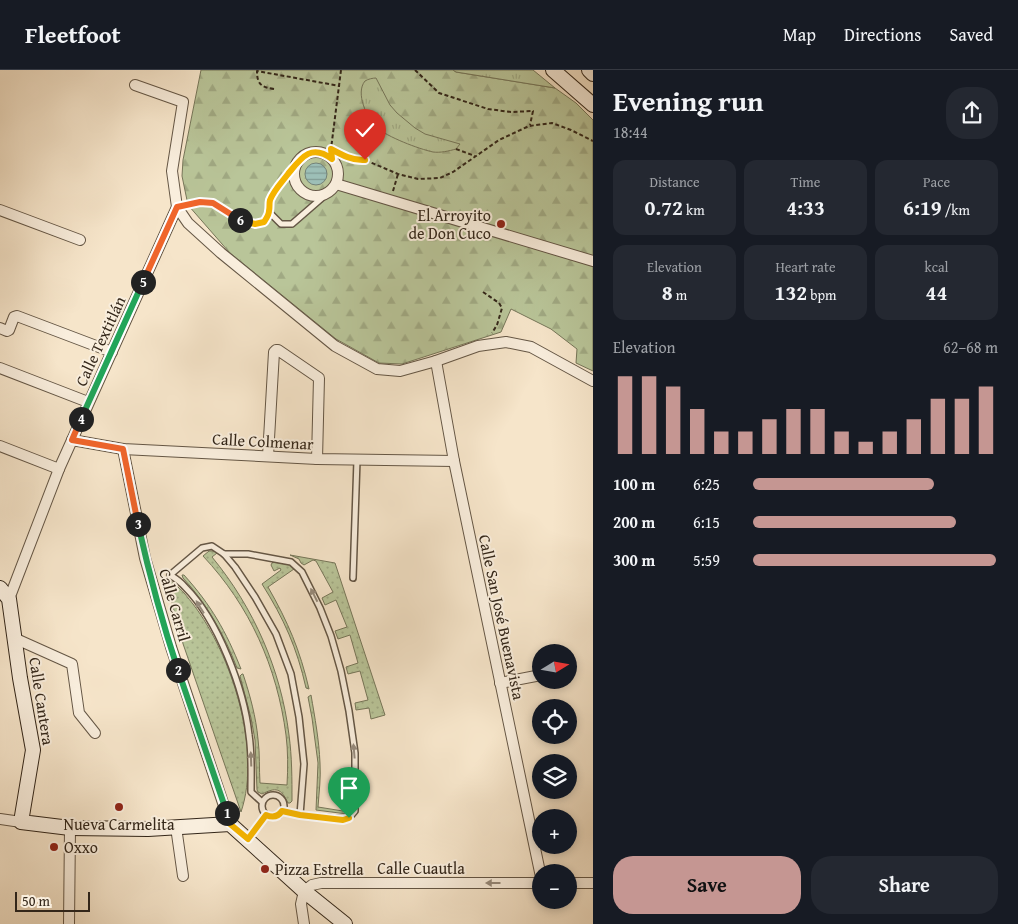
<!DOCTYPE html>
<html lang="en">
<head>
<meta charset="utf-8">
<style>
  body { margin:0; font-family:"Gentium Book Plus",serif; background:#242831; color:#f1f3f6; height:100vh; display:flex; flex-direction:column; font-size:19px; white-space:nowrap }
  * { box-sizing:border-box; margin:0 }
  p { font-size:16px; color:#9ea1a6 }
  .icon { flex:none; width:28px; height:28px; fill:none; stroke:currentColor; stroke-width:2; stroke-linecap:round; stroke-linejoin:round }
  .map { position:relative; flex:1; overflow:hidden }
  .drawer { display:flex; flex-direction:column; background:#171b24; width:425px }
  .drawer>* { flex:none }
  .needle { width:32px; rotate:79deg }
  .controls { position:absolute; left:532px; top:574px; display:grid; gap:10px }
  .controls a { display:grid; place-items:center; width:45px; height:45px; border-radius:50%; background:#171b24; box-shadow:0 2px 8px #0003; font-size:25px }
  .scale { position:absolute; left:15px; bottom:12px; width:75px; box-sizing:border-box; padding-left:5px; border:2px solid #332619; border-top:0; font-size:14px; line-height:18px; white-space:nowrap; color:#332619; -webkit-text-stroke:4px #f9eedd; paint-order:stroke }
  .pin { position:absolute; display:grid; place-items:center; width:42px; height:42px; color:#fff; margin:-51px -21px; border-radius:50% 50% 50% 0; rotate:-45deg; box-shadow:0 0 5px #0007 }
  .pin .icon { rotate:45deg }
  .km { position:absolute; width:25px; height:25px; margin:-12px; border-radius:50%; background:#222; color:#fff; font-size:14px; line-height:25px; text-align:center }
  .round { display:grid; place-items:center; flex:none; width:52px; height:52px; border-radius:20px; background:#242831 }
  .overview { display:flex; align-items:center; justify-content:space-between; height:85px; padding:0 20px }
  h1 { font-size:28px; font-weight:700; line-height:38px }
  .figures { display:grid; grid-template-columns:repeat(3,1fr); gap:8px; height:85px; padding:5px 20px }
  .figures div { display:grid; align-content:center; border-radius:12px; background:#242831; text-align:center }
  .figures b { font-size:21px; font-weight:700 }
  .figures small { font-size:14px; font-weight:400 }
  .figures p { font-size:14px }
  .chart { height:140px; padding:10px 20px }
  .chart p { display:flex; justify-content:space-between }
  .chart svg { width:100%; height:90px; margin-top:5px; stroke:#c59692; stroke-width:6 }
  .action { display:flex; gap:10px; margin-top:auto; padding:10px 20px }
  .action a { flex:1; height:58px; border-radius:20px; background:#c59692; color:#111; font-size:20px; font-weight:700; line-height:58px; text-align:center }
  .action a+a { background:#242831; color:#f1f3f6 }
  ul { padding:0 20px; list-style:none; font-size:16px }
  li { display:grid; grid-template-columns:80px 60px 1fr; align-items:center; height:38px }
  li i { height:12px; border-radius:6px; background:#c59692 }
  header { display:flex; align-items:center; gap:30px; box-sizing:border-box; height:70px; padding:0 25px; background:#171b24; border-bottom:1px solid #363941 }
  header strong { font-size:24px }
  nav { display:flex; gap:28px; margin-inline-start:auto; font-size:18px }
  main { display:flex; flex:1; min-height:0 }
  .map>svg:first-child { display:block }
  .grass { fill:url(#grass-dots); stroke:#767659 }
  .forest { fill:url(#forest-firs); stroke:#767659 }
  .park { fill:url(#park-tufts); stroke:#767659 }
  .water { fill:url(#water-rules); stroke:#738278 }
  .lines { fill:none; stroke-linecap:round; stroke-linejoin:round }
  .lane-casing { stroke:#645645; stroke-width:8 }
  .street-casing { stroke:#645645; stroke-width:12 }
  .secondary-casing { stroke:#332619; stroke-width:16 }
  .path { stroke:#332619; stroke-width:2; stroke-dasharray:4 2.5; stroke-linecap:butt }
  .lane { stroke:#f9eedd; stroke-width:5 }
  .street { stroke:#f9eedd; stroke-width:10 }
  .secondary { stroke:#f9eedd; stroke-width:14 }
  .oneway { fill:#968a7b }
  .split-1-casing { stroke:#fff; stroke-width:10 }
  .split-2-casing { stroke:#fff; stroke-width:10 }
  .split-3-casing { stroke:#fff; stroke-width:10 }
  .split-4-casing { stroke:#fff; stroke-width:10 }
  .split-5-casing { stroke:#fff; stroke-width:10 }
  .split-6-casing { stroke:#fff; stroke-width:10 }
  .split-7-casing { stroke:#fff; stroke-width:10 }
  .split-1 { stroke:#f5b400; stroke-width:6 }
  .split-2 { stroke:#22a559; stroke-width:6 }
  .split-3 { stroke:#22a559; stroke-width:6 }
  .split-4 { stroke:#f0652b; stroke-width:6 }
  .split-5 { stroke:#22a559; stroke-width:6 }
  .split-6 { stroke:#f0652b; stroke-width:6 }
  .split-7 { stroke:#f5b400; stroke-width:6 }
  .poi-dot { fill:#8f2418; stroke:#f9eedd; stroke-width:2 }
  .labels { text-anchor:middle; stroke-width:4; stroke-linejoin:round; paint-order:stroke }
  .poi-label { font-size:16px; fill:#332619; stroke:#f9eedd; text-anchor:start }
  .street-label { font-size:16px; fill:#332619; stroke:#f9eedd }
</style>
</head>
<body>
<header>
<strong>Fleetfoot</strong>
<nav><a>Map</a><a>Directions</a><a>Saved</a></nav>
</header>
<main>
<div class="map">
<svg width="593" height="854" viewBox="0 0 593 854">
  <defs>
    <pattern id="grass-dots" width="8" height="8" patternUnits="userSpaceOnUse" patternTransform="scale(1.25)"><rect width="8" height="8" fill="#b9c599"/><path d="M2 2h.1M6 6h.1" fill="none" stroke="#a0a983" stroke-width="1.8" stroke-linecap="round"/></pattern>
    <pattern id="forest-firs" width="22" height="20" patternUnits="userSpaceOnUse" patternTransform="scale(1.25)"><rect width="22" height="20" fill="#b9c599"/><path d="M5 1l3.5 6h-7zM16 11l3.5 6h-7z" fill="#a0a983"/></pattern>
    <pattern id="park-tufts" width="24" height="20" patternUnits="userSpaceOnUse" patternTransform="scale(1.25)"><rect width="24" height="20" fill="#b9c599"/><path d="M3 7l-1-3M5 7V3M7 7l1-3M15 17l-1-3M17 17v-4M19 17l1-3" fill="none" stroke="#a0a983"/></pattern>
    <pattern id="water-rules" width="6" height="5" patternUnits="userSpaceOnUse" patternTransform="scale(1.25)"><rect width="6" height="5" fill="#9dbfb7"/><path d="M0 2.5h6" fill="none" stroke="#819b94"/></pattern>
  </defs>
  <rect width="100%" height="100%" fill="#f6e5ca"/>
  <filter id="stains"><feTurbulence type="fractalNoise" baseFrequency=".004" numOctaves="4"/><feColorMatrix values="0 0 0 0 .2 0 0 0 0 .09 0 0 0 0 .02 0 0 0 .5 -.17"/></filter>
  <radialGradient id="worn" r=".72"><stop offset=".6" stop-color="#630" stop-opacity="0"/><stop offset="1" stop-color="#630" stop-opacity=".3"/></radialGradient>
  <g class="grass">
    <path d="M209,481H215L217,483L212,487C254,538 281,600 289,665C292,687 292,709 292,731L290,733H288C281,718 276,717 262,724L258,722L257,720L255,670L251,648L240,606L242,604H243C250,625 256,647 258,669C260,684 259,699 260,713L287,715C288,698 288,681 286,665C277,597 250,536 203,486Z"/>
    <path d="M290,485L335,493L385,645L371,649L369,638L356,640L355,633L368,630L360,601L348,604L346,597L358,593L350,565L338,569L335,561L347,557L336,530L325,535L322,528L333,522L316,491L313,490L304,495L301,493L299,489Z"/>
    <path d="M273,492L291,495L294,499L268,517C288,552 300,580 309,619L306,618C297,578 284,549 262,514L281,500L280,498L274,501L271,495L272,493Z"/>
    <path d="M182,505H184C211,535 226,561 241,599L237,598C224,564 207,534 183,508Z"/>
    <path d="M166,508C170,511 175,513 178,517C184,522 188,528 193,534C232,585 262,680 241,742L180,565Z"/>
    <path d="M311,625C315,648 319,670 320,693C321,708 319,722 318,737L349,742L347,744L316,740L318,693L312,648L308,627Z"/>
  </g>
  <path class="forest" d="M201,0H453L456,2L555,18L576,33L593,50V301L576,293L577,279L551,259L511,239L501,262L402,294L379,293L336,269L229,182L188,135L182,106L183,90Z"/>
  <g class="park">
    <path d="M453,0H533L555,18L456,2Z"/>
    <path d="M376,8L390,35L397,43L415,58L425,64L460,74L456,79C449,81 440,83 433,82C419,79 387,67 376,57C367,48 355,23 365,11C368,9 373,8 376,8Z"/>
  </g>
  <circle class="water" cx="316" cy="104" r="11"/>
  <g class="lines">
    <defs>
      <g id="lane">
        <path d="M301,88L276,120L269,132V142L281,154H292L330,121"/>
        <path d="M224,484H248L291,492L302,502L320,538L331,566L341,601L349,641L355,683V741L349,748L343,749L300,745L282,741"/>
        <path d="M353,508L357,390"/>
        <circle cx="273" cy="736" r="11"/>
        <path d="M262,732L251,722C251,703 252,684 249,665C244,619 218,550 185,517C181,512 175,508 170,505L202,478L212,476L224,484L235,497L255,527L276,564L291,604L299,647L304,694L300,745"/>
        <path d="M248,768L266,745"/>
      </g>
      <g id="street">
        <path d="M135,15L183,32L172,101L177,137L188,153L221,183L335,276L377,299L400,301L436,291L478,276L506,272L531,277L593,311"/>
        <circle cx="316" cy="104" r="22"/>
        <path d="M336,114L593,191"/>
        <path d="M0,140L80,170"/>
        <path d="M0,258L7,261L9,260L14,247L17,246L112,282"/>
        <path d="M436,291L454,391L541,807"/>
        <path d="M0,298L88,332"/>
        <path d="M72,370L123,379L317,389L454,391"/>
        <path d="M0,376L59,399"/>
        <path d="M123,379L145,488L171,577L230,754"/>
        <path d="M268,386L274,282L276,280H278L319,308L317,389"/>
        <path d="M9,529L59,399L177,137"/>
        <path d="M14,568L72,594L79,643L95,663"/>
        <path d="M500,613L541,605"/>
        <path d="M0,749L21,752"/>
        <path d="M176,757L183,806"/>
        <path d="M569,813H593"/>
        <path d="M69,854L70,758"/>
        <path d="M304,854L301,834L304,821L312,815L321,813H541"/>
      </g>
      <g id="secondary">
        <path d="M553,0L593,35"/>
        <path d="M589,0L593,4"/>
        <path d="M0,518L9,529L20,608L33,680L21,752L70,758L148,759L230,754L304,821L345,854"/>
      </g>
    </defs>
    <use href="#lane" class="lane-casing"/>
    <use href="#street" class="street-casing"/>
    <use href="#secondary" class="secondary-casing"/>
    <g class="path">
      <path d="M341,0L331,79L349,88L359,91L365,90L398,104L418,109L440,108L453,102L499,70L529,56L552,53L571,60L593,71"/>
      <path d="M415,0L439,23L488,39L511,42L533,41L530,55"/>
      <path d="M274,19C262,17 257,15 257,1L340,16"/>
      <path d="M331,79L332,89"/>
      <path d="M456,79L475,86"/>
      <path d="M393,121L398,104"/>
      <path d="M187,135C195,134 205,130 214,134C235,141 239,158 264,152L266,149"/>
      <path d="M483,222L499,233L502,238L497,255L492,263"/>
    </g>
    <use href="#lane" class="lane"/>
    <use href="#street" class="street"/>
    <use href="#secondary" class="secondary"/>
  </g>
  <defs><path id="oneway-solid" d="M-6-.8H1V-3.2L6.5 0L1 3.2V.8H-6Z" transform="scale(1.25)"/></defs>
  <g class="oneway">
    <use href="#oneway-solid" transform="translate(314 525) rotate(-117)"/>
    <use href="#oneway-solid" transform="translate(200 537) rotate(-122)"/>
    <use href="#oneway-solid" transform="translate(354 681) rotate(-95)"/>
    <use href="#oneway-solid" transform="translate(251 689) rotate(-92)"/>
    <use href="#oneway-solid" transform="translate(493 813) rotate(180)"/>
  </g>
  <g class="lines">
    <defs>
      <path id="split-1" d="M227,743L230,754L248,769L266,745C273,748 278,747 282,741L300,745L343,750L349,748"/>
      <path id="split-2" d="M178,600L227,743"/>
      <path id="split-3" d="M138,454C149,503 162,552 178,600"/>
      <path id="split-4" d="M81,349L72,370L123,379L138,454"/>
      <path id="split-5" d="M81,349L143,212"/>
      <path id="split-6" d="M143,212L177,137L200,132L213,133L240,150"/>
      <path id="split-7" d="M240,150L255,154L264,152C266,149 269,145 269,141C270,137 269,134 270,130C274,120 282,112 288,104C301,88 311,73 332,89L331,79C342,85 353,91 365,90"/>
    </defs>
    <use href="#split-1" class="split-1-casing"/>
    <use href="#split-2" class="split-2-casing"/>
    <use href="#split-3" class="split-3-casing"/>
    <use href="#split-4" class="split-4-casing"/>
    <use href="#split-5" class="split-5-casing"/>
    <use href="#split-6" class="split-6-casing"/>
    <use href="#split-7" class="split-7-casing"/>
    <use href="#split-1" class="split-1"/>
    <use href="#split-2" class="split-2"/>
    <use href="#split-3" class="split-3"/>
    <use href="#split-4" class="split-4"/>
    <use href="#split-5" class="split-5"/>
    <use href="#split-6" class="split-6"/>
    <use href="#split-7" class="split-7"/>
  </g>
  <g class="poi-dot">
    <circle cx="501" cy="154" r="5"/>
    <circle cx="119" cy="737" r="5"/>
    <circle cx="54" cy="777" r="5"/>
    <circle cx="265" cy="799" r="5"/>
  </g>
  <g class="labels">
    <g class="poi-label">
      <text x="491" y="151" text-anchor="end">El Arroyito<tspan x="491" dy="18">de Don Cuco</tspan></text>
      <text x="119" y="760" text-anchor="middle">Nueva Carmelita</text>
      <text x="64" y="783">Oxxo</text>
      <text x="275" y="805">Pizza Estrella</text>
    </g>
    <g class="street-label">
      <text transform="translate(100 271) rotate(-65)" y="6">Calle Textitlán</text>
      <text transform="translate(263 371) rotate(3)" y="6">Calle Colmenar</text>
      <text transform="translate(175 535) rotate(74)" y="6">Calle Carril</text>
      <text transform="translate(502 547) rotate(78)" y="6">Calle San José Buenavista</text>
      <text transform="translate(42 631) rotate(81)" y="6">Calle Cantera</text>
      <text x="421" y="804">Calle Cuautla</text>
    </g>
  </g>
  <rect width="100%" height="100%" filter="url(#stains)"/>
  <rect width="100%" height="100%" fill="url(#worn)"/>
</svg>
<div class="controls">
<a><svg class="needle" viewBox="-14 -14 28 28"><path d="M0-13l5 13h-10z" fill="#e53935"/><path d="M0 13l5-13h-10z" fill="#9ea1a6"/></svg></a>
<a><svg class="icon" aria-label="locate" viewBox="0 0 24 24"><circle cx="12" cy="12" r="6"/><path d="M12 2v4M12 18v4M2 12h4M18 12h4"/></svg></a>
<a><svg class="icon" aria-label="layers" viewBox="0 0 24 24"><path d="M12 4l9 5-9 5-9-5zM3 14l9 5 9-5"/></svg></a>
<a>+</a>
<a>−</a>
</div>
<div class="scale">50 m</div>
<div class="pin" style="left:349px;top:748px;background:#1e9e55"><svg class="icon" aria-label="arrive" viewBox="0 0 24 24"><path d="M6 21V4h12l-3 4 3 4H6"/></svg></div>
<div class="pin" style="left:365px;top:90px;background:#d93025"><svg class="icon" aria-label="check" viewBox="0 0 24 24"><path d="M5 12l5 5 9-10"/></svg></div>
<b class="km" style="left:227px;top:743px">1</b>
<b class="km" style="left:178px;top:600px">2</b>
<b class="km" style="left:138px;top:454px">3</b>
<b class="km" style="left:81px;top:349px">4</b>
<b class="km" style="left:143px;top:212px">5</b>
<b class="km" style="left:240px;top:150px">6</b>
</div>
<section class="drawer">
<div class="overview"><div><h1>Evening run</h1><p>18:44</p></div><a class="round"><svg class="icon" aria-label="share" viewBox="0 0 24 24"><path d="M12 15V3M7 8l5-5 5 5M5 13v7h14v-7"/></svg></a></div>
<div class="figures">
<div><p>Distance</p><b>0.72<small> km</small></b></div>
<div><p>Time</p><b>4:33</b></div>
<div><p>Pace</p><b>6:19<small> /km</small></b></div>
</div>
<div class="figures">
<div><p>Elevation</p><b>8<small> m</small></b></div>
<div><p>Heart rate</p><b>132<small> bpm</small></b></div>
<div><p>kcal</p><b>44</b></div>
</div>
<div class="chart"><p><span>Elevation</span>62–68 m</p>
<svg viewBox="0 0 160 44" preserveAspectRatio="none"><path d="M5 44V6M15 44V6M25 44V11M35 44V22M45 44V33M55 44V33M65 44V27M75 44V22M85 44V22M95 44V33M105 44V38M115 44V33M125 44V27M135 44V17M145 44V17M155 44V11"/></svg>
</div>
<ul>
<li><b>100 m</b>6:25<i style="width:74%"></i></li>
<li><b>200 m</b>6:15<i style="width:83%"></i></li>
<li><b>300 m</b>5:59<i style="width:99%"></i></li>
</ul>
<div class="action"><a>Save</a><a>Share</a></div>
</section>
</main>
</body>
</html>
